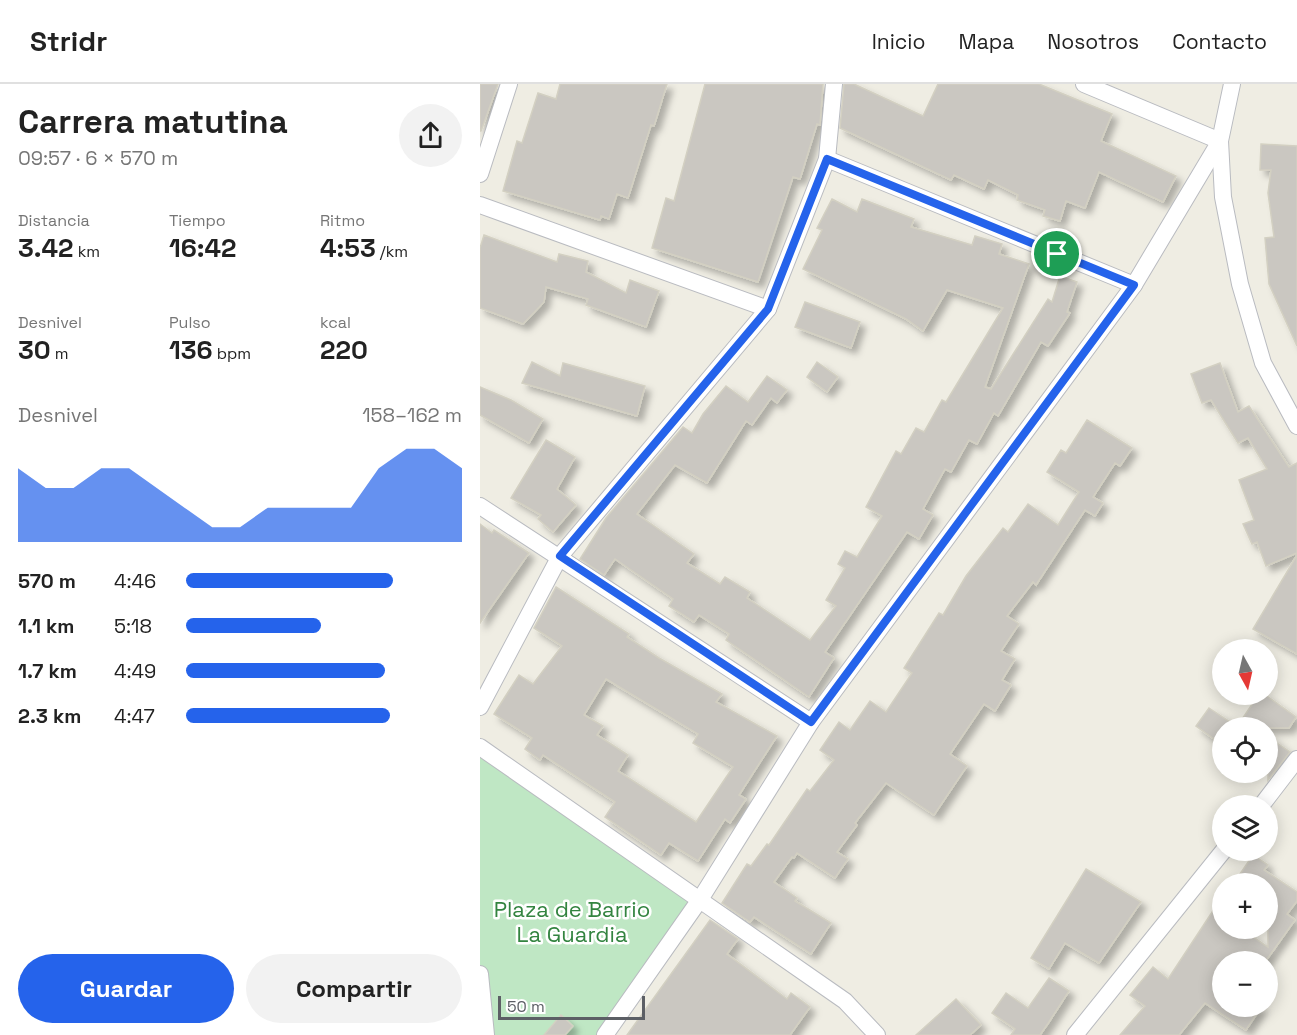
<!DOCTYPE html>
<html lang="es">
<head>
<meta charset="utf-8">
<style>
  body { margin:0; font-family:"Space Grotesk",sans-serif; background:#f2f2f2; color:#222; height:100vh; display:flex; flex-direction:column; font-size:22px; white-space:nowrap }
  * { box-sizing:border-box; margin:0 }
  p { font-size:20px; color:#767676 }
  .icon { flex:none; width:33px; height:33px; fill:none; stroke:currentColor; stroke-width:2; stroke-linecap:round; stroke-linejoin:round }
  .map { position:relative; flex:1; overflow:hidden }
  .details { display:flex; flex-direction:column; background:#fff; width:480px }
  .details>* { flex:none }
  .needle { width:39px; rotate:172deg }
  .tools { position:absolute; left:732px; top:555px; display:grid; gap:12px }
  .tools a { display:grid; place-items:center; width:66px; height:66px; border-radius:50%; background:#fff; box-shadow:0 3px 15px #0003; font-size:30px }
  .scale { position:absolute; left:18px; bottom:15px; width:147px; box-sizing:border-box; padding-left:6px; border:3px solid #5c5f65; border-top:0; font-size:16px; line-height:21px; white-space:nowrap; color:#5c5f65; -webkit-text-stroke:4px #fff; paint-order:stroke }
  .pin { position:absolute; display:grid; place-items:center; width:51px; height:51px; color:#fff; margin:-26px; border:3px solid #fff; border-radius:50%; box-shadow:0 2px 6px #0007 }
  .round { display:grid; place-items:center; flex:none; width:63px; height:63px; border-radius:32px; background:#f2f2f2 }
  .headline { display:flex; align-items:center; justify-content:space-between; height:102px; padding:0 18px }
  h1 { font-size:33px; font-weight:600; line-height:45px }
  .figures { display:grid; grid-template-columns:repeat(3,1fr); gap:9px; height:102px; padding:6px 18px }
  .figures div { display:grid; align-content:center }
  .figures b { font-size:26px; font-weight:600 }
  .figures small { font-size:16px; font-weight:400 }
  .figures p { font-size:16px }
  .chart { height:168px; padding:12px 18px }
  .chart p { display:flex; justify-content:space-between }
  .chart svg { width:100%; height:108px; margin-top:6px; fill:#2563eb; opacity:.7 }
  .primary-button { display:flex; gap:12px; margin-top:auto; padding:12px 18px }
  .primary-button a { flex:1; height:69px; border-radius:36px; background:#2563eb; color:#fff; font-size:24px; font-weight:600; line-height:69px; text-align:center }
  .primary-button a+a { background:#f2f2f2; color:#222 }
  ul { padding:0 18px; list-style:none; font-size:20px }
  li { display:grid; grid-template-columns:96px 72px 1fr; align-items:center; height:45px }
  li i { height:15px; border-radius:8px; background:#2563eb }
  header { display:flex; align-items:center; gap:36px; box-sizing:border-box; height:84px; padding:0 30px; background:#fff; border-bottom:2px solid #e0e0e0 }
  header strong { font-size:28px }
  nav { display:flex; gap:33px; margin-inline-start:auto; font-size:21px }
  main { display:flex; flex:1; min-height:0 }
  .map>svg:first-child { display:block }
  .green { fill:#bfe7c4 }
  .building { fill:#cac7c1; stroke:#d3d0c2; stroke-width:1.5; fill-rule:evenodd; filter:url(#shadow) }
  .lines { fill:none; stroke-linecap:round; stroke-linejoin:round }
  .minor-casing { stroke:#b9bbc0; stroke-width:18 }
  .minor { stroke:#fff; stroke-width:16 }
  .route-casing { stroke:#fff; stroke-width:12 }
  .route { stroke:#2563eb; stroke-width:8 }
  .labels { text-anchor:middle; stroke-width:5; stroke-linejoin:round; paint-order:stroke }
  .park-label { font-size:22px; fill:#338440; stroke:#fff }
</style>
</head>
<body>
<header>
<strong>Stridr</strong>
<nav><a>Inicio</a><a>Mapa</a><a>Nosotros</a><a>Contacto</a></nav>
</header>
<main>
<section class="details">
<div class="headline"><div><h1>Carrera matutina</h1><p>09:57 · 6 × 570 m</p></div><a class="round"><svg class="icon" aria-label="share" viewBox="0 0 24 24"><path d="M12 15V3M7 8l5-5 5 5M5 13v7h14v-7"/></svg></a></div>
<div class="figures">
<div><p>Distancia</p><b>3.42<small> km</small></b></div>
<div><p>Tiempo</p><b>16:42</b></div>
<div><p>Ritmo</p><b>4:53<small> /km</small></b></div>
</div>
<div class="figures">
<div><p>Desnivel</p><b>30<small> m</small></b></div>
<div><p>Pulso</p><b>136<small> bpm</small></b></div>
<div><p>kcal</p><b>220</b></div>
</div>
<div class="chart"><p><span>Desnivel</span>158–162 m</p>
<svg viewBox="0 0 160 44" preserveAspectRatio="none"><path d="M0 44V14L10 22L20 22L30 14L40 14L50 22L60 30L70 38L80 38L90 30L100 30L110 30L120 30L130 14L140 6L150 6L160 14V44z"/></svg>
</div>
<ul>
<li><b>570 m</b>4:46<i style="width:75%"></i></li>
<li><b>1.1 km</b>5:18<i style="width:49%"></i></li>
<li><b>1.7 km</b>4:49<i style="width:72%"></i></li>
<li><b>2.3 km</b>4:47<i style="width:74%"></i></li>
</ul>
<div class="primary-button"><a>Guardar</a><a>Compartir</a></div>
</section>
<div class="map">
<svg width="817" height="951" viewBox="0 0 817 951">
  <defs>
    <filter id="shadow"><feDropShadow dx="5.5" dy="5.5" stdDeviation="3" flood-color="#0004"/></filter>
  </defs>
  <rect width="100%" height="100%" fill="#efede3"/>
  <path class="green" d="M0,663L221,814L125,951H6L0,890Z"/>
  <g class="building">
    <path d="M0,0H18L1,47H0Z"/>
    <path d="M80,0H187L174,42L171,41L148,114L137,110L129,135L121,132L120,136L23,107L37,57L42,59L58,9L76,15Z"/>
    <path d="M225,0H343L340,41L337,40L320,95L313,93L278,198L172,164L186,114L194,117Z"/>
    <path d="M364,0H374L443,32L458,0H559L632,30L621,57L696,92L683,118L619,88L605,124L586,117L580,137L563,132L565,126L537,116L538,111L508,96L504,105L474,91L471,96L360,44Z"/>
    <path d="M781,60L817,62V262L789,200L785,154L794,153L788,109L791,86H780Z"/>
    <path d="M352,115L377,128L382,115L434,135L431,143L492,161L495,152L522,160L519,170L549,180L505,303L511,305L568,215L572,218L580,192L597,198L587,228L590,229L568,262L561,258L518,332L514,329L497,360L489,356L471,388L465,385L443,425L453,431L439,455L427,448L345,568L354,574L329,613L246,556L249,550L219,531L214,538L189,522L193,515L135,475L124,491L100,475L126,434L203,343L212,349L223,330L246,302L268,318L287,292L307,306L297,319L291,314L272,341L266,337L227,399L195,381L157,430L214,470L207,479L240,500L245,493L270,508L267,514L330,556L356,522L346,516L365,484L358,480L365,467L377,473L402,432L386,423L416,367L421,370L436,344L444,348L462,316L466,318L523,224L467,206L443,247L426,235L323,185L342,146L337,144Z"/>
    <path d="M4,151L77,178L79,170L108,177L106,188L146,209L150,196L179,207L166,243L106,221L108,215L66,203L64,218L43,240L0,224V164Z"/>
    <path d="M325,218L380,238L371,264L315,243Z"/>
    <path d="M52,278L80,292L83,279L165,302L157,332L42,299Z"/>
    <path d="M337,278L358,293L347,308L327,293Z"/>
    <path d="M740,279L758,328L769,322L809,383L817,379V469L786,482L777,458L772,460L763,440L774,436L759,396L787,385L768,354L758,359L731,316L722,319L711,290Z"/>
    <path d="M0,303L31,316L63,335L49,359L0,331Z"/>
    <path d="M607,336L652,364L640,382L635,379L613,413L623,419L615,432L605,426L556,501L553,498L527,532L539,540L521,567L535,575L522,596L531,601L515,627L504,620L470,670L487,682L454,731L406,699L375,739L377,741L357,768L368,775L355,794L317,769L314,774L312,773L294,798L317,814L315,817L351,839L331,870L274,833L270,838L242,819L267,780L271,782L287,760L289,761L327,705L330,707L354,676L340,666L359,638L370,646L390,617L406,628L432,589L424,584L459,529L463,531L486,492L523,444L528,448L548,420L578,441L599,408L567,388L581,366L586,369Z"/>
    <path d="M66,356L95,373L77,405L96,421L73,448L58,435L61,431L31,414Z"/>
    <path d="M0,440L12,449L14,446L49,469L0,539Z"/>
    <path d="M817,471V570L773,545Z"/>
    <path d="M76,503L149,550L147,553L179,574L242,610L236,618L297,652L259,711L266,715L250,739L245,735L218,777L189,759L181,771L125,733L135,718L63,671L60,676L45,665L52,654L14,630L39,591L53,600L82,562L54,544ZM126,595L218,650L213,659L253,683L216,738L138,687L148,671L117,651L123,642L104,631Z"/>
    <path d="M779,610H784L816,633L809,644H756Z"/>
    <path d="M729,624L750,638L746,644H742L737,657L716,642Z"/>
    <path d="M788,653L810,668L788,696Z"/>
    <path d="M773,771L788,781L784,786L817,808V817L807,830L815,836L785,878H742V922H782L766,946L725,919L699,951H640L665,922L650,911L673,883L688,895L742,813V844H760L788,863V800H753Z"/>
    <path d="M606,785L661,818L619,879L585,859L569,885L551,874Z"/>
    <path d="M230,836L258,855L247,870L307,915L311,909L330,923L310,951H147Z"/>
    <path d="M569,894L589,907L569,938L560,951H531L535,945L512,929L526,909L548,924Z"/>
    <path d="M476,915L501,941L490,951H436Z"/>
    <path d="M81,931L93,942L85,951H64Z"/>
  </g>
  <g class="lines">
    <defs>
      <g id="minor">
        <path d="M752,0L740,57L743,113L760,200L783,279L817,342"/>
        <path d="M347,75L654,201"/>
        <path d="M0,90L29,0"/>
        <path d="M0,121L288,225"/>
        <path d="M0,422L331,638"/>
        <path d="M0,623L80,472L288,225L347,75L354,0"/>
        <path d="M0,663L365,917L397,951"/>
        <path d="M781,722L817,675"/>
        <path d="M0,890L6,951"/>
        <path d="M125,951L221,814L331,638L654,201L740,57L604,0"/>
        <path d="M595,951L744,766"/>
      </g>
    </defs>
    <use href="#minor" class="minor-casing"/>
    <use href="#minor" class="minor"/>
  </g>
  <g class="lines">
    <defs>
      <path id="route" d="M347,75L654,201L331,638L80,472L288,225Z"/>
    </defs>
    <use href="#route" class="route-casing"/>
    <use href="#route" class="route"/>
  </g>
  <g class="labels">
    <g class="park-label">
      <text x="92" y="833">Plaza de Barrio<tspan x="92" dy="25">La Guardia</tspan></text>
    </g>
  </g>
</svg>
<div class="tools">
<a><svg class="needle" viewBox="-14 -14 28 28"><path d="M0-13l5 13h-10z" fill="#e53935"/><path d="M0 13l5-13h-10z" fill="#767676"/></svg></a>
<a><svg class="icon" aria-label="locate" viewBox="0 0 24 24"><circle cx="12" cy="12" r="6"/><path d="M12 2v4M12 18v4M2 12h4M18 12h4"/></svg></a>
<a><svg class="icon" aria-label="layers" viewBox="0 0 24 24"><path d="M12 4l9 5-9 5-9-5zM3 14l9 5 9-5"/></svg></a>
<a>+</a>
<a>−</a>
</div>
<div class="scale">50 m</div>
<div class="pin" style="left:577px;top:170px;background:#1e9e55"><svg class="icon" aria-label="arrive" viewBox="0 0 24 24"><path d="M6 21V4h12l-3 4 3 4H6"/></svg></div>
</div>
</main>
</body>
</html>
